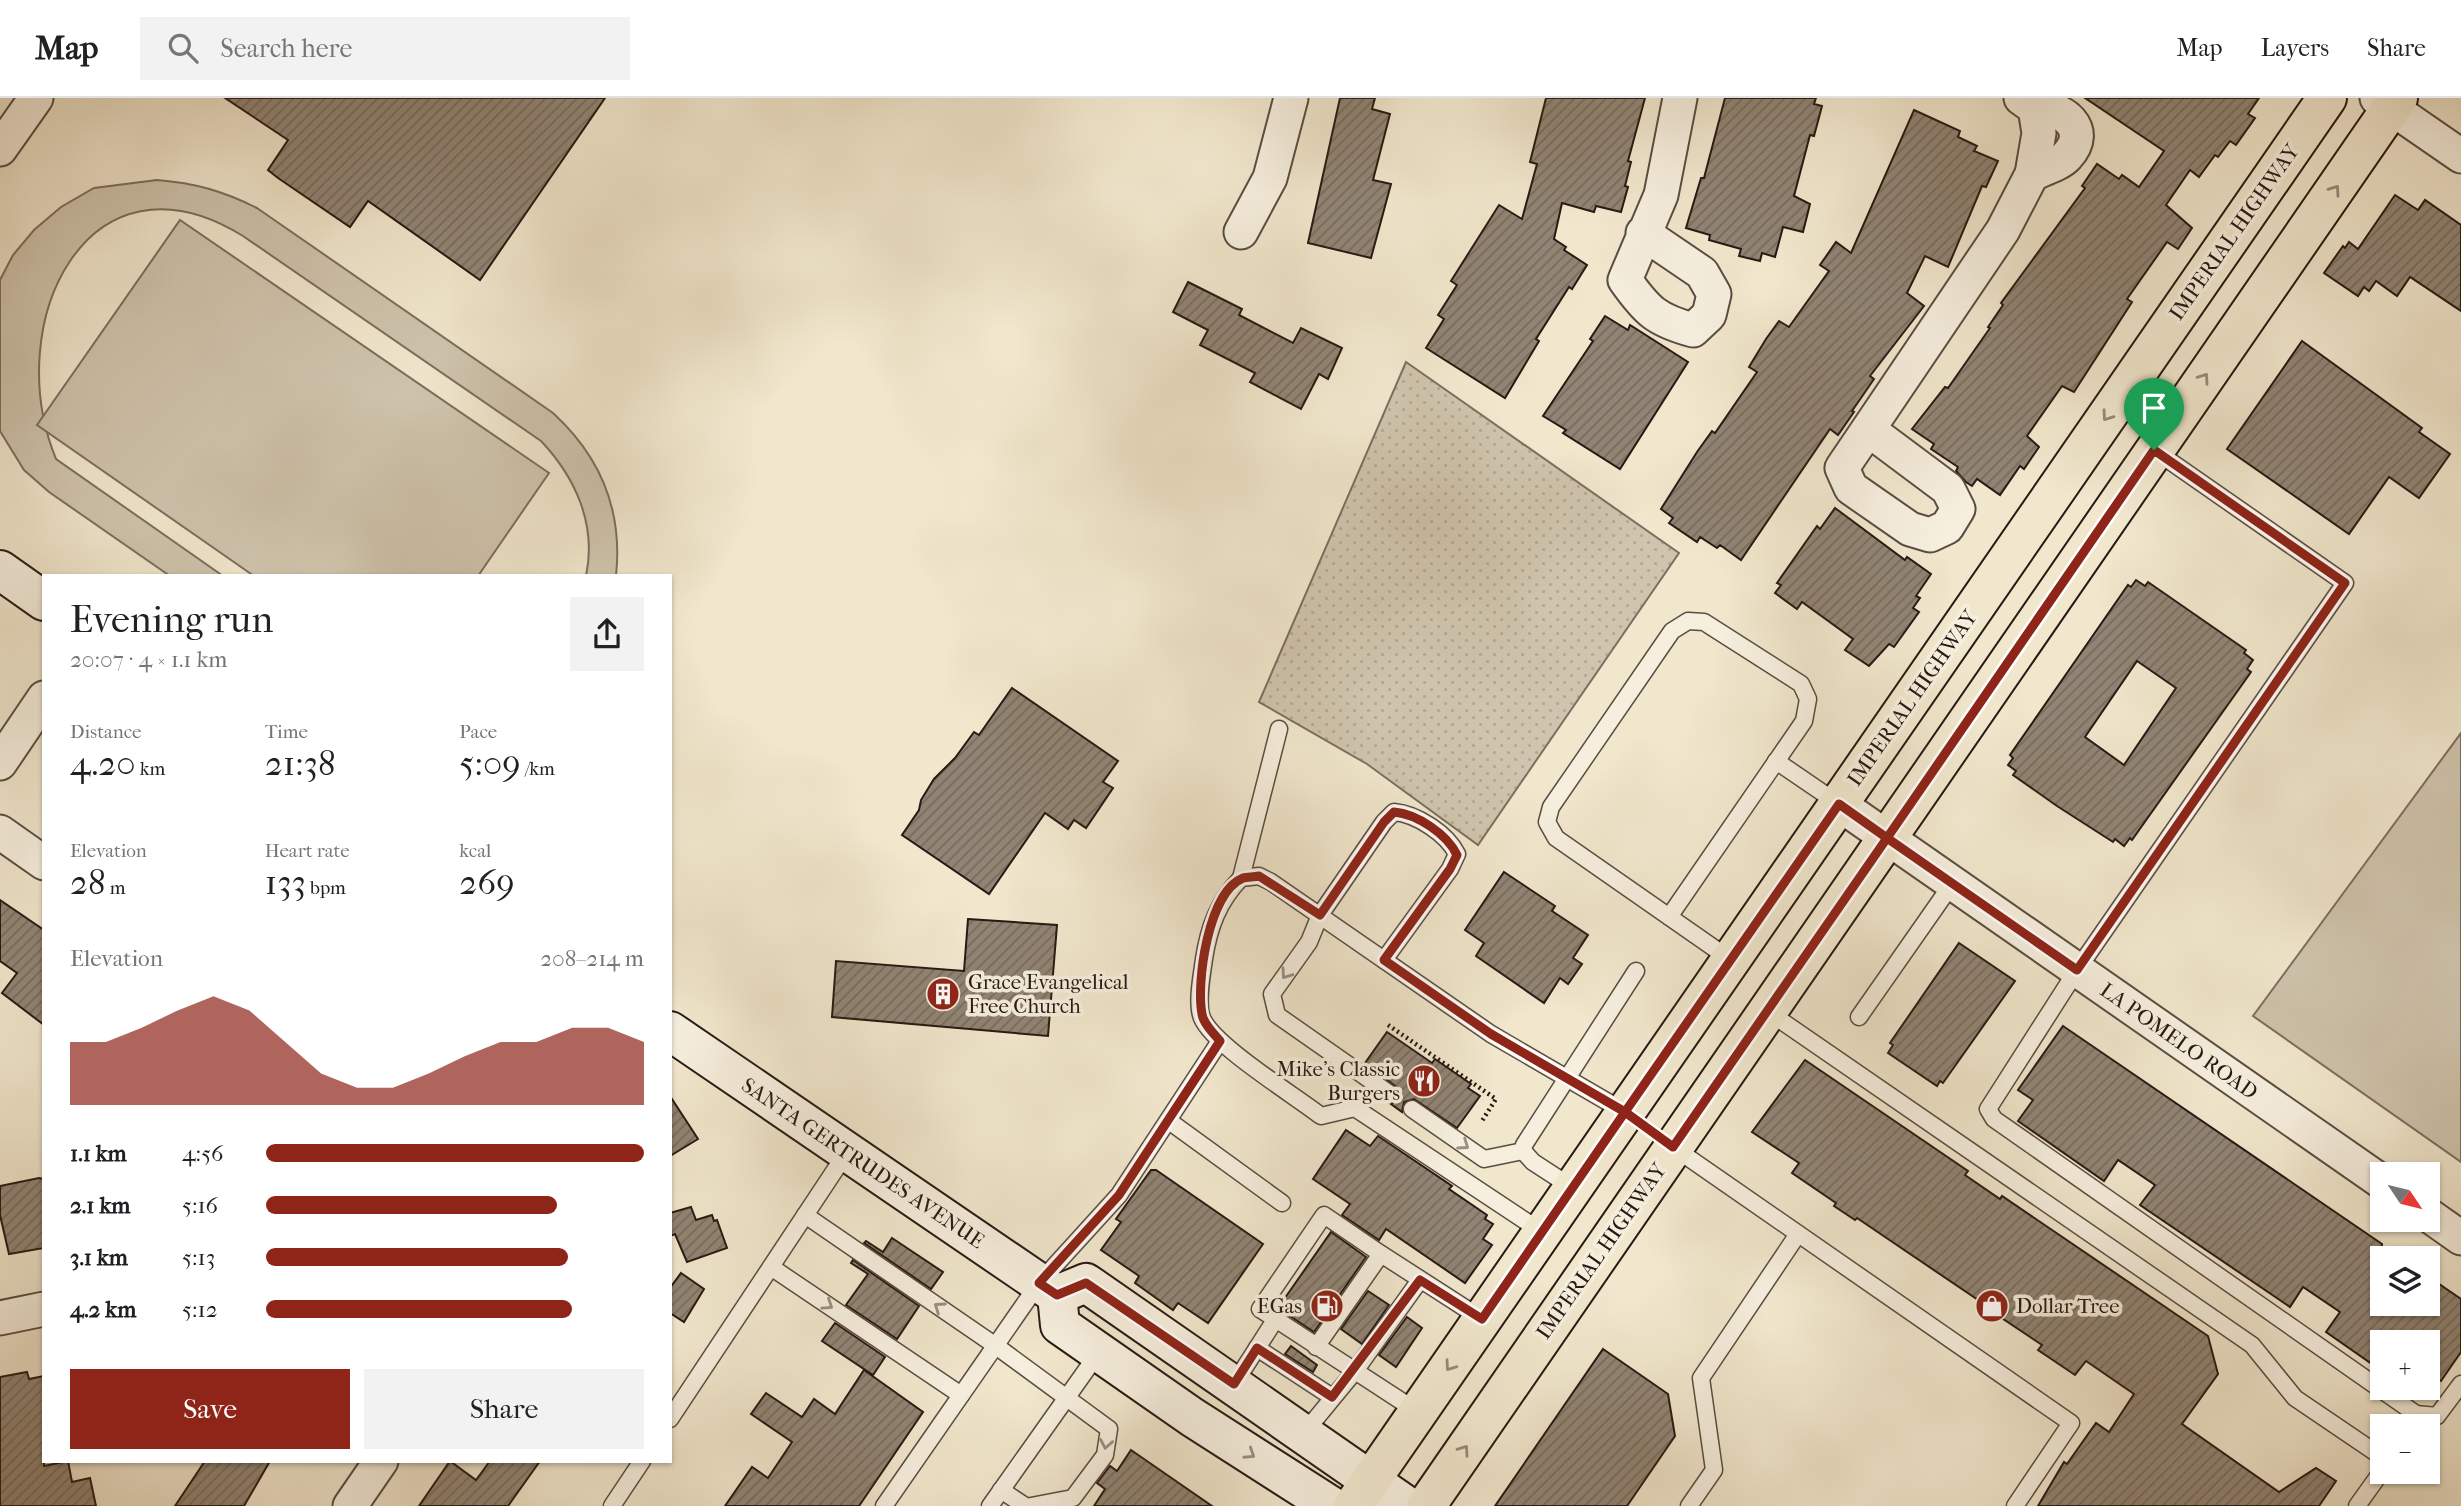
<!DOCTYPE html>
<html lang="en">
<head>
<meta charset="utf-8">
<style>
  body { margin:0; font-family:"IM FELL French Canon",serif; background:#f2f2f2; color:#202124; height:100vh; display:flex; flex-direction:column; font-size:26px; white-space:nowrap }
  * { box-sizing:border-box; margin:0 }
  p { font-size:23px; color:#757577 }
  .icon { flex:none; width:38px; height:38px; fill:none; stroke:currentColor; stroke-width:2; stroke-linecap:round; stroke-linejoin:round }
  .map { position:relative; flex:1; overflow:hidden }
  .side { position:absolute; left:42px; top:476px; width:630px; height:889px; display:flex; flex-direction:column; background:#fff; border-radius:0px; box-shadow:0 2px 5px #0004 }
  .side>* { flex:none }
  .needle { width:46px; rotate:125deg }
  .fabs { position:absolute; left:2370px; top:1064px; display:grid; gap:14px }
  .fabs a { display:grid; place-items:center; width:70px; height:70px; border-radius:0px; background:#fff; box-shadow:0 2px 5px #0004; font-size:35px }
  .pin { position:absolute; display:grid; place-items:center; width:60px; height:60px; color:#fff; margin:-72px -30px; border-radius:50% 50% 50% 0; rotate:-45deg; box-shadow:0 0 7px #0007 }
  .pin .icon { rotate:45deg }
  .round { display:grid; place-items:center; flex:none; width:74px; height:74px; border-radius:0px; background:#f2f2f2 }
  .headline { display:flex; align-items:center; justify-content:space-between; height:119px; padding:0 28px }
  h1 { font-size:38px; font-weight:600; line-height:52px }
  .metrics { display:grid; grid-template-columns:repeat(3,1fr); gap:10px; height:119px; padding:7px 28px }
  .metrics div { display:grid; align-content:center }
  .metrics b { font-size:35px; font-weight:600 }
  .metrics small { font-size:19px; font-weight:400 }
  .metrics p { font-size:19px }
  .chart { height:196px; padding:14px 28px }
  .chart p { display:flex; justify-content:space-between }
  .chart svg { width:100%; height:126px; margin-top:7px; fill:#8f2418; opacity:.7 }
  .action { display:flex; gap:14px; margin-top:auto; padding:14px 28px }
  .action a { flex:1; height:80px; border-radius:0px; background:#8f2418; color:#fff; font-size:28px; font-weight:600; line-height:80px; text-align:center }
  .action a+a { background:#f2f2f2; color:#202124 }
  ul { padding:0 28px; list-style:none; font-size:23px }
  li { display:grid; grid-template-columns:112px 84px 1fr; align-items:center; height:52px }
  li i { height:18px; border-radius:9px; background:#8f2418 }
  header { display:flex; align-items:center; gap:42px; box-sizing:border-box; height:98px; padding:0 35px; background:#fff; border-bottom:2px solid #e0e0e0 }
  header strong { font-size:33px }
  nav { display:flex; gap:38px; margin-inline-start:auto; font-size:24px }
  .search { width:490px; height:63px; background:#f2f2f2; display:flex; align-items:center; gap:18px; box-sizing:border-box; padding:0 24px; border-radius:0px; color:#757577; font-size:26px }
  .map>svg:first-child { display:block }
  .grass { fill:url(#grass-dots); stroke:#7c6e60; stroke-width:2 }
  .pitch { fill:#cfc4ad; stroke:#7c6e60; stroke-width:2 }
  .building { fill:url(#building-hatch); stroke:#281913; stroke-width:2; fill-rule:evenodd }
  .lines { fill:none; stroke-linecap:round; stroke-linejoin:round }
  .lane-casing { stroke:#5a4c42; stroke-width:19 }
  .street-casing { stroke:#5a4c42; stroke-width:37 }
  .secondary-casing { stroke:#281913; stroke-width:42 }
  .primary-casing { stroke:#281913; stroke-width:42 }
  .path { stroke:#281913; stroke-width:4.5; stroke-dasharray:2 3.5; stroke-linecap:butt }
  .lane { stroke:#f6efde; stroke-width:16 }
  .street { stroke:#f6efde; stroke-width:33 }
  .secondary { stroke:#f6efde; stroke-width:38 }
  .primary { stroke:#f1e7cd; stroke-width:38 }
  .oneway { stroke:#978a79 }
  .oneway2 { stroke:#998f83 }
  .route-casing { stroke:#fff; stroke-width:14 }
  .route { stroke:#8f2418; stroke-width:9 }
  .labels { text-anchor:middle; stroke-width:7; stroke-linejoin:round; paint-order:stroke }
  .street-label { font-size:21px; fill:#281913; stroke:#f6efde }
  .poi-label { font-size:21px; fill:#281913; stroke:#f6efde; text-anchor:start }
</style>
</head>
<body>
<header>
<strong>Map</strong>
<div class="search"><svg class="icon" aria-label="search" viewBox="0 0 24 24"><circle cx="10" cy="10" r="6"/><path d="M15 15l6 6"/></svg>Search here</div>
<nav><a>Map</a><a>Layers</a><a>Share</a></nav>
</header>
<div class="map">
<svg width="2461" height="1408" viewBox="0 0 2461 1408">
  <defs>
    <pattern id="grass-dots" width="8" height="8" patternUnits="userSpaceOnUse" patternTransform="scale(1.75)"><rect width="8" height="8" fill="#cfc4ad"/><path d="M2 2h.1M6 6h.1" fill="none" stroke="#b2a894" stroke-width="1.8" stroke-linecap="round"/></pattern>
    <pattern id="building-hatch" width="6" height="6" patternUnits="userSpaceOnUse" patternTransform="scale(1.75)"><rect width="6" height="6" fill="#918474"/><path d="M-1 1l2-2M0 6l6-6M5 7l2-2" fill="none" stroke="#766b5e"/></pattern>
  </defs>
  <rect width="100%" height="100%" fill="#f1e7cd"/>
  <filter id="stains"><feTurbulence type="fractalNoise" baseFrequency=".00286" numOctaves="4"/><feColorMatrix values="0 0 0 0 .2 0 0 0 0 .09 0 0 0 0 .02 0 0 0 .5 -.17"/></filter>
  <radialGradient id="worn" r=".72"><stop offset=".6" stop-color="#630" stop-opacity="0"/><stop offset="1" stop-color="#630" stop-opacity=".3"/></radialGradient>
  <path class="grass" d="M1406,264L1679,455L1478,747L1367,666L1259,604Z"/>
  <g class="pitch">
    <path d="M157,82C195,85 223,93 257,110L553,315C601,359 623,413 616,478H586C597,426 575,379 541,343L243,138C88,42 0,225 56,361L223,478H170L49,394L24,372L0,333V182L13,157L34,132L61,109L94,90Z"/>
    <path d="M180,122L549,375L478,478H254L37,327Z"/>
    <path d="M2461,635V1064L2253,918Z"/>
  </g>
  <g class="building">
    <path d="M225,0H605L480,182L368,103L350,129L278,80L268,72L288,42Z"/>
    <path d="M1340,0H1375L1372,11L1390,16L1373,82L1391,86L1371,160L1308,145Z"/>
    <path d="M1546,0H1645L1628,63L1631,64L1625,88L1628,89L1621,114L1596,108L1594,114L1562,105L1554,141L1566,149L1564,152L1587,167L1572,191L1569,189L1536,241L1539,243L1505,300L1426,250L1444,221L1438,217L1457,187L1451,183L1499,107L1522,121L1537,66L1530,64Z"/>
    <path d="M1725,0H1816L1814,6L1822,8L1814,38L1810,37L1794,98L1810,106L1803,134L1783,129L1775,159L1762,155L1760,163L1739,158L1741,151L1709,142L1710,137L1686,130L1701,80H1704Z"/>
    <path d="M2085,0H2259L2248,16L2255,20L2236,47L2230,43L2218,59L2215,57L2199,79L2190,72L2166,107L2192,130L2178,151L2167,144L2127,201L2132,204L2074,294L2062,288L2027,338L2039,349L2024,371L2020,368L2000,397L1977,381L1972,388L1966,384L1956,373L1958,369L1931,351L1934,346L1912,331L1945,289L1948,290L1990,230L1988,229L2003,207L2001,205L2085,90L2082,88L2097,66L2119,81L2122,77L2139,89L2164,53Z"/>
    <path d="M1914,12L1960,33L1958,39L1977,48L1974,53L1998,63L1986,89L1982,88L1948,169L1925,158L1907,195L1924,208L1870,278L1874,281L1852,313L1854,314L1838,337L1830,331L1741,462L1720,447L1717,450L1700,439L1697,444L1669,425L1673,420L1661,411L1697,354L1712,333L1715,335L1757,274L1749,269L1766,241L1779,223L1789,229L1829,173L1820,167L1836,144L1851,155Z"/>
    <path d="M2395,97L2418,112L2425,102L2461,127V213L2410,179L2397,198L2376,183L2369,193L2364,189L2358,198L2324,175L2343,148L2345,150L2349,144L2358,151Z"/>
    <path d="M1188,184L1242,211L1239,217L1293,245L1301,230L1342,250L1328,281L1319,276L1301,311L1250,284L1255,275L1200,247L1208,232L1173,214Z"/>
    <path d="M1605,218L1628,232L1630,227L1688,264L1620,371L1563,335L1566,332L1543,318L1593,243L1590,241Z"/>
    <path d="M2302,243L2422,330L2419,334L2450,356L2419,400L2389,379L2349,436L2227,351Z"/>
    <path d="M1835,410L1905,462L1907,459L1931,476L1916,498L1920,500L1913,510L1919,514L1894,549L1889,546L1869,568L1845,552L1853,541L1802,504L1797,511L1775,495L1781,487L1777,485L1817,428L1820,431Z"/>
    <path d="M2136,482L2145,488L2148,484L2246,552L2244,555L2253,562L2247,571L2251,574L2132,742L2130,740L2124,748L2115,741L2113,744L2057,708L2013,677L2016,673L2008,667L2013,660L2010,657L2078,559L2128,487L2131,489ZM2137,563L2176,590L2124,667L2085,639Z"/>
    <path d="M1012,590L1118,663L1103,684L1113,690L1086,730L1074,722L1068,731L1045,715L989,796L902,737L919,712L921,702L934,681L955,660L974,634L979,637Z"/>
    <path d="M1504,774L1555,808L1552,813L1588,837L1573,860L1582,866L1568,886L1560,880L1544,905L1476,858L1484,845L1465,832Z"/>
    <path d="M0,802L44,832V927L2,895L17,875L0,863Z"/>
    <path d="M968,821L1057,827L1048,938L832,919L836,863L964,873Z"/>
    <path d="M1959,845L2015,883L1943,985L1940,983L1937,988L1888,955L1893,947L1890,945Z"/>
    <path d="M2063,928L2382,1146V1206H2427V1198L2436,1184L2461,1201V1254L2441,1283L2427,1274V1244H2382V1273L2326,1234L2340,1214L2303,1189L2290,1209L2140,1107L2155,1087L2118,1062L2104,1083L2018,1023L2033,1002L2018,992Z"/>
    <path d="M1387,934L1432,965L1435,961L1471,986L1468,990L1480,998L1457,1030L1414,1001L1404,1004L1402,1014L1391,1006L1399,1001V991L1365,965Z"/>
    <path d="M1805,962L1968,1073L1965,1077L2000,1101L2002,1098L2208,1238L2218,1276L2182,1326L2279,1394L2316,1370L2336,1383L2319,1408H2038L2064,1364L2067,1366L2096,1325L2109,1334L2134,1296L2086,1263L2075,1277L2038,1252L2042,1247L2000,1219L1998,1222L1978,1208L1981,1204L1857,1120L1855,1122L1834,1108L1836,1105L1792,1075L1799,1065L1752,1034Z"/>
    <path d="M670,998L698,1041L670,1058Z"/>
    <path d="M1346,1032L1370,1048L1378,1038L1452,1088L1449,1091L1487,1117L1485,1121L1493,1126L1483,1141L1492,1147L1465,1185L1386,1131L1379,1142L1342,1117L1350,1106L1313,1081Z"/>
    <path d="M1151,1072H1156L1263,1146L1208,1225L1178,1205L1173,1212L1135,1185L1139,1178L1101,1152L1121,1124L1116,1121Z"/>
    <path d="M39,1080L44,1081V1150L9,1156L0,1117V1088Z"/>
    <path d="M691,1109L696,1122L712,1117L714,1123L717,1122L727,1150L687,1164L675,1136L670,1138V1115Z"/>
    <path d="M1331,1134L1366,1159L1314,1234L1278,1210Z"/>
    <path d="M892,1140L943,1174L931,1191L864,1145L866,1143L883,1154Z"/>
    <path d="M853,1162L919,1208L897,1241L846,1207L868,1176L851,1165Z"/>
    <path d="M681,1175L704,1191L684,1224L670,1215V1190Z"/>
    <path d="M1368,1193L1389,1207L1362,1246L1341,1231Z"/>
    <path d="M1407,1219L1422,1230L1396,1269L1379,1257Z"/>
    <path d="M835,1225L885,1259L873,1277L822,1243Z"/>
    <path d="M1291,1248L1317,1267L1313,1274L1285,1256Z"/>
    <path d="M1603,1251L1668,1296L1675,1338L1627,1408H1495Z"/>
    <path d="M864,1272L923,1314L859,1408H725L752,1369L768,1380L792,1344L751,1316L766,1295L802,1319L814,1301L835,1316Z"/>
    <path d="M27,1274L29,1281L44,1278V1368L68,1363L72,1384L90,1380L96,1408H0V1279Z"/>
    <path d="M1131,1352L1212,1408H1094L1105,1391L1097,1385L1110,1368L1117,1373Z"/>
    <path d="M205,1363H270L244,1408H175Z"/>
    <path d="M450,1363L476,1382L490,1363H540L508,1408H419Z"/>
  </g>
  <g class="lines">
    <defs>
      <g id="lane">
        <path d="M2154,352L2345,485L2077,872L1988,1011L1994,1021L2416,1316L2437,1318L2461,1286"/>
        <path d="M1776,663L1839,706"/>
        <path d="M1241,780L1279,631"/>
        <path d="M1669,819L1804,623L1808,601L1801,586L1704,524L1688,523L1672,533L1551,709L1547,724L1556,740L1711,848L1731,862"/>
        <path d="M1384,862L1450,771L1457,756C1447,736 1417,716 1394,714L1384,724L1320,817L1309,844L1272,896L1277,917L1390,996"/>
        <path d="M1767,913L2252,1247L2295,1300L2382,1359"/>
        <path d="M1859,919L1952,786"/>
        <path d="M1412,1011L1484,1061L1523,1053"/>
        <path d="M1169,1023L1282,1105"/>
        <path d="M1673,1049L2071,1325L2015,1408"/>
        <path d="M1523,1053L1524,1047L1636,873"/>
        <path d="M1523,1053L1533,1064L1573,1090"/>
        <path d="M805,1117L996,1248L1109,1331L1105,1357L1073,1400L1031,1408"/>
        <path d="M1542,1134L1355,1010L1321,1018C1294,997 1214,948 1202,920C1196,905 1202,877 1204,861C1209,829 1218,804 1241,780L1259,778L1271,784L1491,936L1625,1014"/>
        <path d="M1381,1156L1324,1117L1260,1211L1418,1314"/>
        <path d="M771,1169L961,1297"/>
        <path d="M1316,1249L1381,1156L1482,1221"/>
        <path d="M1257,1250L1332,1299"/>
        <path d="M1234,1286L1275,1222"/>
        <path d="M670,1321L847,1054"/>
        <path d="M1304,1335L1355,1273L1420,1182"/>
        <path d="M1001,1392L1025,1408"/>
        <path d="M612,1408L642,1363"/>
        <path d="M884,1408L1039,1185L1119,1097L1220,943"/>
        <path d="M990,1408L1099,1254"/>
        <path d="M1689,1408L1714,1372L1701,1280L1798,1136"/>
        <path d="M2357,1408L2382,1373"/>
      </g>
      <g id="street">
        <path d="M2377,0L2461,58"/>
        <path d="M0,51L36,0"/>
        <path d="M2032,76C2043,71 2060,66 2067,58C2092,31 2062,8 2035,10"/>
        <path d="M1241,134L1270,80L1291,0"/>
        <path d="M1643,135L1702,175L1714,196L1709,217L1693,232C1656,222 1647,213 1625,182L1661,97L1680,0"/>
        <path d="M1869,332L1948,391L1958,411L1947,429L1930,437L1910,431L1851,390L1842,370L2003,132L2032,76L2039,35L2035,10L2021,0"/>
        <path d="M0,665L44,600"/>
        <path d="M1839,706L2382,1084"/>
        <path d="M0,734L44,765"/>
        <path d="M2427,1116L2461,1140"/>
        <path d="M0,1220L44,1211"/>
        <path d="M350,1408L381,1363"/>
      </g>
      <g id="secondary">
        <path d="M0,472L44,503"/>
        <path d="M670,933L1057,1197"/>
        <path d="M1057,1197L1086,1185L1407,1408"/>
        <path d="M1057,1197L1060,1227L1192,1319L1331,1408"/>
      </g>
      <g id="primary">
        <path d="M1353,1408L2327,0"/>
        <path d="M1426,1408L2398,0"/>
      </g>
    </defs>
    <use href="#lane" class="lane-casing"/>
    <use href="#street" class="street-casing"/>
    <use href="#secondary" class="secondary-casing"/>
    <use href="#primary" class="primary-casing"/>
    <path class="path" d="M1388,927L1496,1001L1482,1023"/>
    <use href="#lane" class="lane"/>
    <use href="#street" class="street"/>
    <use href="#secondary" class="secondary"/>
    <use href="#primary" class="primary"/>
  </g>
  <defs><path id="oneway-chevron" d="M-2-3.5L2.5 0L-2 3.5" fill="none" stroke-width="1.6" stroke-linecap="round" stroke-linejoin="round" transform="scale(1.75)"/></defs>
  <g class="oneway">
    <use href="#oneway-chevron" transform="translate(2335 92) rotate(-55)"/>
    <use href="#oneway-chevron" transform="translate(2204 280) rotate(-55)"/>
    <use href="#oneway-chevron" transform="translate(2107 318) rotate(125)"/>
    <use href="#oneway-chevron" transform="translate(1450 1268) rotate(125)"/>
    <use href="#oneway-chevron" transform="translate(1464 1352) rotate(-55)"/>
  </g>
  <g class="oneway2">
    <use href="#oneway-chevron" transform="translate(1286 876) rotate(125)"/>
    <use href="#oneway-chevron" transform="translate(1464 1047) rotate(35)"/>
    <use href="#oneway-chevron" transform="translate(828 1207) rotate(34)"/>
    <use href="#oneway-chevron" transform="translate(939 1209) rotate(-145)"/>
    <use href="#oneway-chevron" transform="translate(1106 1346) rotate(100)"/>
    <use href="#oneway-chevron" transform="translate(1250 1356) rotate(33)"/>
  </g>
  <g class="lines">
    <defs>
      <path id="route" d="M2154,352L1887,740L1839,706L1625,1014L1491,936L1384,862L1450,771L1457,757C1447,736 1417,716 1394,714L1384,724L1320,817L1259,778C1254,779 1247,779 1243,780C1208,794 1196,885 1202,916C1203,925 1214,936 1220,943L1119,1097L1039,1185L1057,1197L1086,1185L1234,1286L1257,1250L1332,1299L1420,1182L1482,1221L1625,1014L1673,1049L1887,740L2077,872L2345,485L2154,352"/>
    </defs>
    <use href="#route" class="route-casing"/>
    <use href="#route" class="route"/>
  </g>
  <defs>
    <symbol id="building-disc" viewBox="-11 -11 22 22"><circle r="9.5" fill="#8f2418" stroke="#f6efde"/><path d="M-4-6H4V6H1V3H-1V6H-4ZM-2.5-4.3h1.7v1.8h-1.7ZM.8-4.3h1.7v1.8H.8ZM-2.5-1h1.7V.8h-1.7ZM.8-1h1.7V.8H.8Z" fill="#fff"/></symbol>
    <symbol id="restaurant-disc" viewBox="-11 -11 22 22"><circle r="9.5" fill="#8f2418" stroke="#f6efde"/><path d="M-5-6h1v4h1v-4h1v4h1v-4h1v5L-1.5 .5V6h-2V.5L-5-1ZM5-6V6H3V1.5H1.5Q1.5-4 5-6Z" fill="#fff"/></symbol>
    <symbol id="fuel-disc" viewBox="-11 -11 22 22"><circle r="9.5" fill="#8f2418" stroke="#f6efde"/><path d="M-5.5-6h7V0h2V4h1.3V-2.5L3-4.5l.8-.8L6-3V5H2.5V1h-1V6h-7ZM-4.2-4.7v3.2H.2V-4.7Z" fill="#fff"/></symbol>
    <symbol id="shop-disc" viewBox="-11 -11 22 22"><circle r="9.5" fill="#8f2418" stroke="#f6efde"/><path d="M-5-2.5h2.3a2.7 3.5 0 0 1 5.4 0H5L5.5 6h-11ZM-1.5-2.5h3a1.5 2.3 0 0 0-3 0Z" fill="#fff"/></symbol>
  </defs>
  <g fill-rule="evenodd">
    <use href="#building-disc" x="924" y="877" width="38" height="38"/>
    <use href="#restaurant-disc" x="1405" y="964" width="38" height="38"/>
    <use href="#fuel-disc" x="1308" y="1189" width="38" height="38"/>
    <use href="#shop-disc" x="1973" y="1189" width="38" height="38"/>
  </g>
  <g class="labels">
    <g class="street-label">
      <text transform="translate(2234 134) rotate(-55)" y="7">IMPERIAL HIGHWAY</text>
      <text transform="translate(1912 600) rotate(-55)" y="7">IMPERIAL HIGHWAY</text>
      <text transform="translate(2179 943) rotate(35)" y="7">LA POMELO ROAD</text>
      <text transform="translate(863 1065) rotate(34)" y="7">SANTA GERTRUDES AVENUE</text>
      <text transform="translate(1601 1153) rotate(-55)" y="7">IMPERIAL HIGHWAY</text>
    </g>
    <g class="poi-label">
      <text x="968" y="891">Grace Evangelical<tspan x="968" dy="24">Free Church</tspan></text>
      <text x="1400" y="978" text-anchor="end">Mike's Classic<tspan x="1400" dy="24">Burgers</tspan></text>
      <text x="1302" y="1215" text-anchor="end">EGas</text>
      <text x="2016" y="1215">Dollar Tree</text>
    </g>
  </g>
  <rect width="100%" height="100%" filter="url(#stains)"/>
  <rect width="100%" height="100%" fill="url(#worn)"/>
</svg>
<div class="fabs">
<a><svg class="needle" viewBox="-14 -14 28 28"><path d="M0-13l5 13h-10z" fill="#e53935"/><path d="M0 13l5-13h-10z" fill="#757577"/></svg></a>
<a><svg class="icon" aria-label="layers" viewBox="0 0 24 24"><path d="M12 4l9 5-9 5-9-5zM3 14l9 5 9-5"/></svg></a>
<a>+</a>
<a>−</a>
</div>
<div class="pin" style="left:2154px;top:352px;background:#1e9e55"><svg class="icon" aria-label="arrive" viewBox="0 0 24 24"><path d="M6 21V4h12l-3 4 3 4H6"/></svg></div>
<section class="side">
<div class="headline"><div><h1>Evening run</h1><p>20:07 · 4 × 1.1 km</p></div><a class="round"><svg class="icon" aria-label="share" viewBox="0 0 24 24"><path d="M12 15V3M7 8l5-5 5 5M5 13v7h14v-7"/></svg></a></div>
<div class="metrics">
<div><p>Distance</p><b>4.20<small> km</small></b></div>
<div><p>Time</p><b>21:38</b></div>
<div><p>Pace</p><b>5:09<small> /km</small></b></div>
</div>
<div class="metrics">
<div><p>Elevation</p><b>28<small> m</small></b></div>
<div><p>Heart rate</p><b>133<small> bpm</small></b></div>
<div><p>kcal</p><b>269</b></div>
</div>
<div class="chart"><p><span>Elevation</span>208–214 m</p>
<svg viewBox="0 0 160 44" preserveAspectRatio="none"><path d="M0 44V22L10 22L20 17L30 11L40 6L50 11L60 22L70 33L80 38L90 38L100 33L110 27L120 22L130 22L140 17L150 17L160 22V44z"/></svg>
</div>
<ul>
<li><b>1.1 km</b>4:56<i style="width:100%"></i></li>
<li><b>2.1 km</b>5:16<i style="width:77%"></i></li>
<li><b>3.1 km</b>5:13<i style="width:80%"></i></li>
<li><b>4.2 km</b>5:12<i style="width:81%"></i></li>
</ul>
<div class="action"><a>Save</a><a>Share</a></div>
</section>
</div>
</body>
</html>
